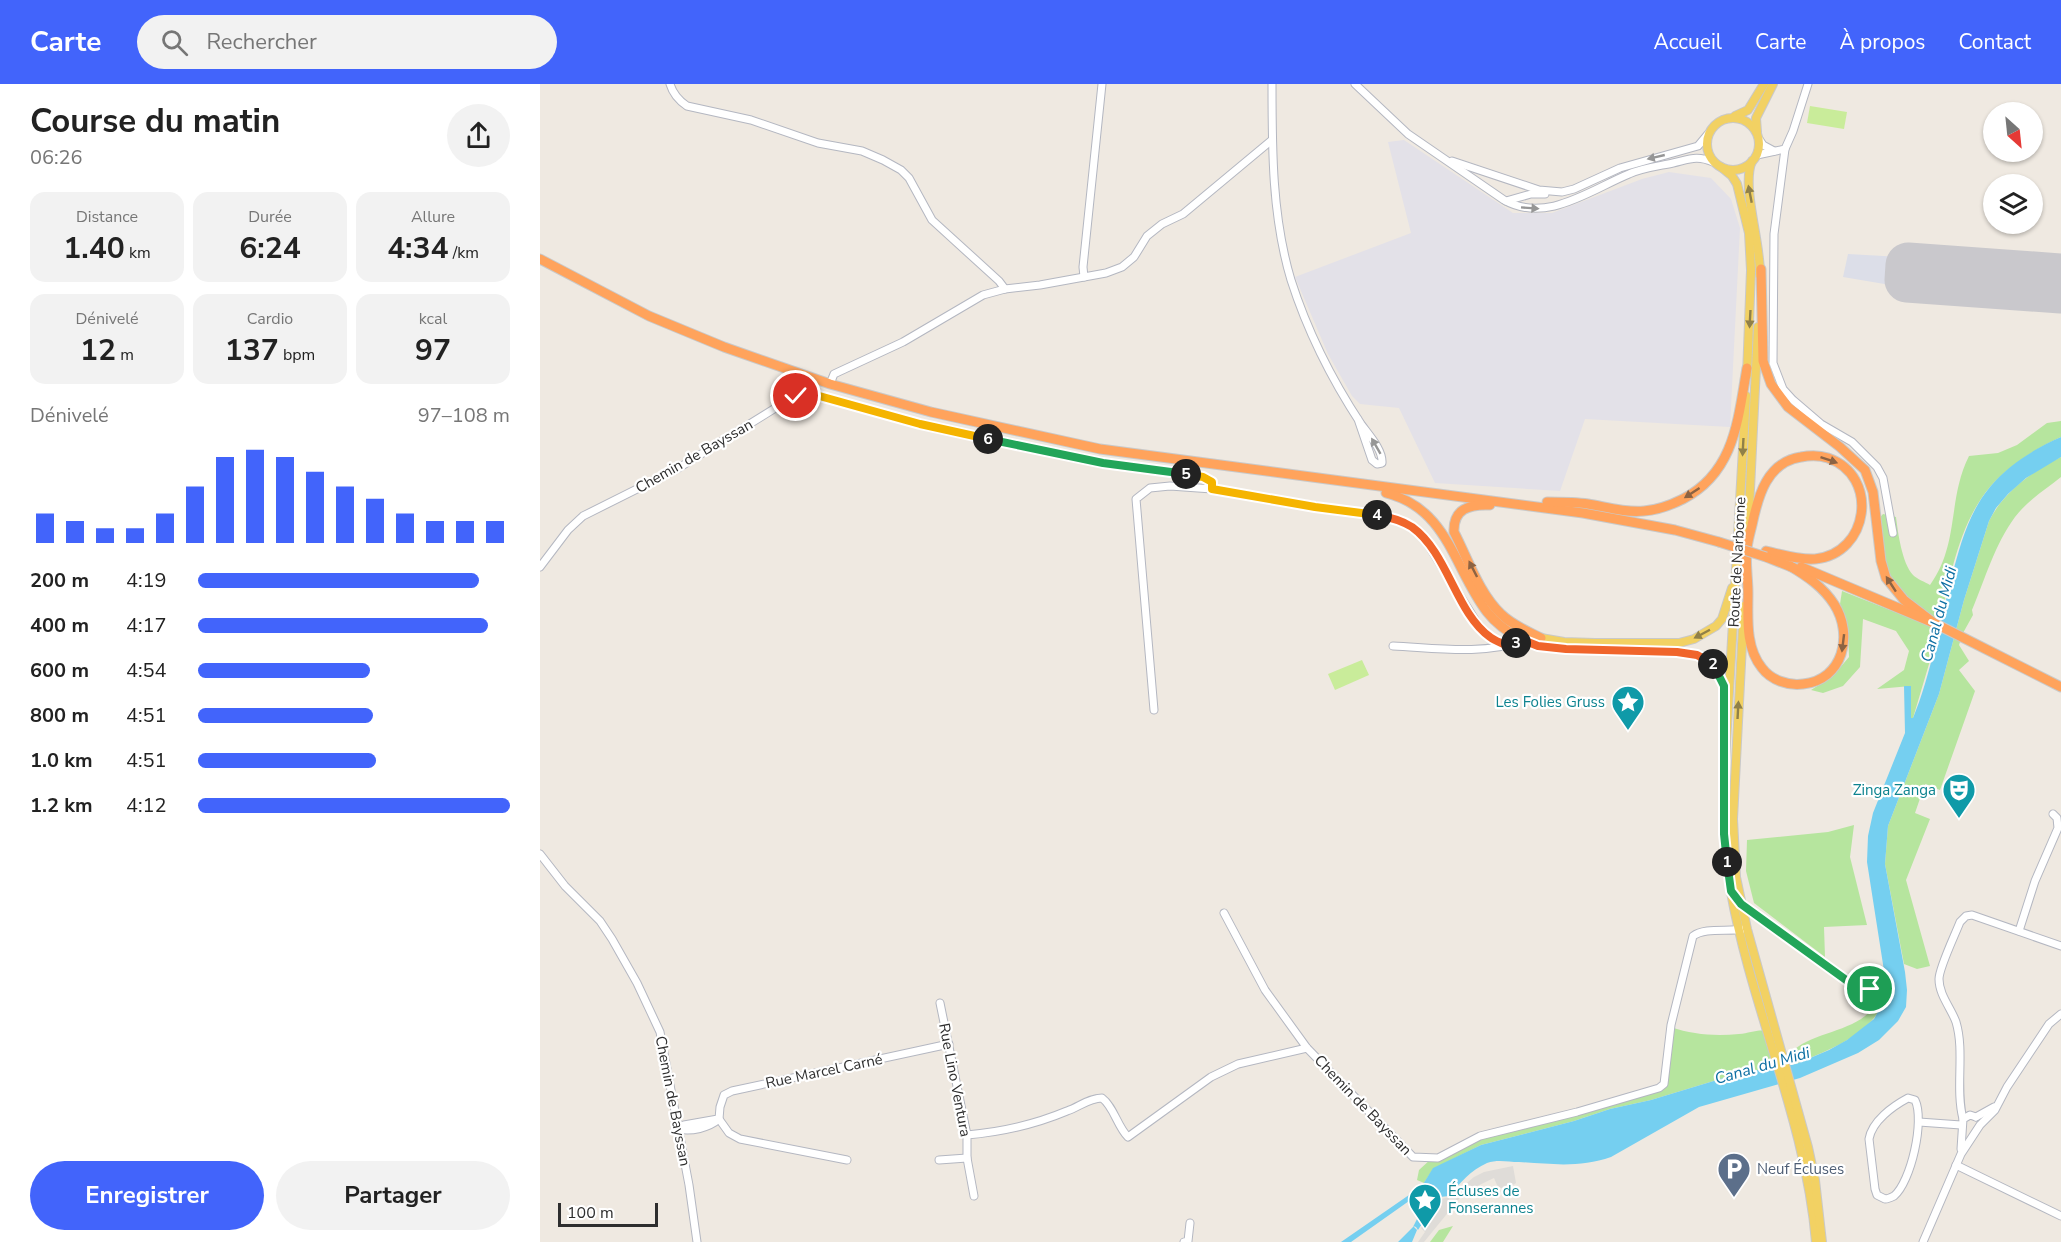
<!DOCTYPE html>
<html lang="fr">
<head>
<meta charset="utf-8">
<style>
  body { margin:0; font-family:"Nunito Sans",sans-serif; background:#f2f2f2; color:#222; height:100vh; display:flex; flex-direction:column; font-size:22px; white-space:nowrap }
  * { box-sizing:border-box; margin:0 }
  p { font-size:20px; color:#767676 }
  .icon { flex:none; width:33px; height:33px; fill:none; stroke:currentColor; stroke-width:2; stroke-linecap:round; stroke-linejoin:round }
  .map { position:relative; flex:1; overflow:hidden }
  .panel { display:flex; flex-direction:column; background:#fff; width:540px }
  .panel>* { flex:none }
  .needle { width:39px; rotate:153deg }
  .fabs { position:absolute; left:1443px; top:18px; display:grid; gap:12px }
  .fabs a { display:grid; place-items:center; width:60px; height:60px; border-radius:50%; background:#fff; box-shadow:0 2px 4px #0004; font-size:30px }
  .scale { position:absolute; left:18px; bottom:15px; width:100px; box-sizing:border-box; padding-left:6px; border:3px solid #2e2e2e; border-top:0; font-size:16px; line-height:21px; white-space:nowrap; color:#2e2e2e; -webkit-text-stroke:4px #fff; paint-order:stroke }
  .pin { position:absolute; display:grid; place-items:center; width:51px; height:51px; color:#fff; margin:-26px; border:3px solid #fff; border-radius:50%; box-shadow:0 2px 6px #0007 }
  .km { position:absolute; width:30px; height:30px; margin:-15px; border-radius:50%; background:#222; color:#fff; font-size:16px; line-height:30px; text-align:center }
  .round { display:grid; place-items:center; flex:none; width:63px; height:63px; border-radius:32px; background:#f2f2f2 }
  .summary { display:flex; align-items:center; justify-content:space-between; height:102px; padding:0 30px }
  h1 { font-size:33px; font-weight:700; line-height:45px }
  .stats { display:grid; grid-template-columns:repeat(3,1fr); gap:9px; height:102px; padding:6px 30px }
  .stats div { display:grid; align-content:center; border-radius:15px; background:#f2f2f2; text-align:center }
  .stats b { font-size:30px; font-weight:700 }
  .stats small { font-size:16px; font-weight:400 }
  .stats p { font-size:16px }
  .chart { height:168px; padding:12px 30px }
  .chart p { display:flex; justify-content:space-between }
  .chart svg { width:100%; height:108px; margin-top:6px; stroke:#4264fb; stroke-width:6 }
  .primary-button { display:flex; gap:12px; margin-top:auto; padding:12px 30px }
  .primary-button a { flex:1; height:69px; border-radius:36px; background:#4264fb; color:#fff; font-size:24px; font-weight:700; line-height:69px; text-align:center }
  .primary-button a+a { background:#f2f2f2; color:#222 }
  ul { padding:0 30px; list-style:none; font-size:20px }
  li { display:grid; grid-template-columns:96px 72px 1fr; align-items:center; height:45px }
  li i { height:15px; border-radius:8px; background:#4264fb }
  header { display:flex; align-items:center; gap:36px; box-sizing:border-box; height:84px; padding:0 30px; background:#4264fb; color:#fff }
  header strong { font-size:28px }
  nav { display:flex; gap:33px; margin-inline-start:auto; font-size:21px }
  .search { width:420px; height:54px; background:#f2f2f2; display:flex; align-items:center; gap:15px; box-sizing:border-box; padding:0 21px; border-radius:33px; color:#767676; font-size:22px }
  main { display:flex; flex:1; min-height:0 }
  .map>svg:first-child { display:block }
  .industrial { fill:#e3e1e8 }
  .airport { fill:#dcdee8 }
  .green { fill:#b6e59e }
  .pitch { fill:#c9ec9a }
  .plaza { fill:#dfdcd8 }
  .water { fill:#75cff0 }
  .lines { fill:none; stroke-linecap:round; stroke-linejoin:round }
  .runway { stroke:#c9c8cc; stroke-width:45 }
  .minor-casing { stroke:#b4b7c1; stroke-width:9 }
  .major-casing { stroke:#c9c9c9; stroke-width:10 }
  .highway-casing { stroke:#c9c9c9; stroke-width:11 }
  .minor { stroke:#fff; stroke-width:7 }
  .major { stroke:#f2d163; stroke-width:8 }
  .highway { stroke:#ffa35c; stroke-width:9 }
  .highway-bridge-casing { stroke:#c9c9c9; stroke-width:11; stroke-linecap:butt }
  .highway-bridge { stroke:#ffa35c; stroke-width:9 }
  .oneway { fill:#969696 }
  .oneway2 { fill:#908048 }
  .oneway3 { fill:#8c6343 }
  .split-1-casing { stroke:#fff; stroke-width:12 }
  .split-2-casing { stroke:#fff; stroke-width:12 }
  .split-3-casing { stroke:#fff; stroke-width:12 }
  .split-4-casing { stroke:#fff; stroke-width:12 }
  .split-5-casing { stroke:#fff; stroke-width:12 }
  .split-6-casing { stroke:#fff; stroke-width:12 }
  .split-7-casing { stroke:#fff; stroke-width:12 }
  .split-1 { stroke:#22a559; stroke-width:8 }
  .split-2 { stroke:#22a559; stroke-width:8 }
  .split-3 { stroke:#f0652b; stroke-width:8 }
  .split-4 { stroke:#f0652b; stroke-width:8 }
  .split-5 { stroke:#f5b400; stroke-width:8 }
  .split-6 { stroke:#22a559; stroke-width:8 }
  .split-7 { stroke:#f5b400; stroke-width:8 }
  .labels { text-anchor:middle; stroke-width:4.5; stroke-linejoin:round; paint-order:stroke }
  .street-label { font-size:15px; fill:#2e2e2e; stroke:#fff }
  .culture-label { font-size:15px; fill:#0d838f; stroke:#fff; text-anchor:end }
  .service-label { font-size:15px; fill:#4e5e75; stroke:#fff; text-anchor:start }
  .water-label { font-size:16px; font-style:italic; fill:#0d6fa3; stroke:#fff }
</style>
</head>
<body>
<header>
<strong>Carte</strong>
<div class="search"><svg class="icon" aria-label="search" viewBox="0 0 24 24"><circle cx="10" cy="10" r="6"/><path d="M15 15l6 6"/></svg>Rechercher</div>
<nav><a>Accueil</a><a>Carte</a><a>À propos</a><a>Contact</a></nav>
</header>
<main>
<section class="panel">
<div class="summary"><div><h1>Course du matin</h1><p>06:26</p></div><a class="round"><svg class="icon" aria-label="share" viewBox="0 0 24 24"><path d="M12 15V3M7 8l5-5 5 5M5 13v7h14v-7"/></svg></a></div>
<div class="stats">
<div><p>Distance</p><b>1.40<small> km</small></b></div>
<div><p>Durée</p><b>6:24</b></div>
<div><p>Allure</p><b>4:34<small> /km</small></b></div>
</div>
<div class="stats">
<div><p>Dénivelé</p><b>12<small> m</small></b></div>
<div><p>Cardio</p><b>137<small> bpm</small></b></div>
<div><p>kcal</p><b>97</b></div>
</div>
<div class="chart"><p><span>Dénivelé</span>97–108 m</p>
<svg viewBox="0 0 160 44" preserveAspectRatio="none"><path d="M5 44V32M15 44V35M25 44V38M35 44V38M45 44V32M55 44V21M65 44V9M75 44V6M85 44V9M95 44V15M105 44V21M115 44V26M125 44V32M135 44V35M145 44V35M155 44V35"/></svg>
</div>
<ul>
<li><b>200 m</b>4:19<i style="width:90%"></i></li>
<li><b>400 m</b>4:17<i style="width:93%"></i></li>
<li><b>600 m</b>4:54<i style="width:55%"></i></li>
<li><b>800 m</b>4:51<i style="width:56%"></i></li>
<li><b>1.0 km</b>4:51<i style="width:57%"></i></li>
<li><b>1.2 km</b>4:12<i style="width:100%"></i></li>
</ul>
<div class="primary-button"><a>Enregistrer</a><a>Partager</a></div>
</section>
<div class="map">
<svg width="1521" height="1158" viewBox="0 0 1521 1158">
  <rect width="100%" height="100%" fill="#efe9e1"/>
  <path class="industrial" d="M864,56L973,129H1012L1102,95L1129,88L1171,94L1191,115L1200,144L1190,343L1045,335L1020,407L895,399L859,324L820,320L812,312L788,270L755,193L871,149L848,58Z"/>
  <path class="airport" d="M1308,170L1521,182V213L1450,209L1439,216L1303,193Z"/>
  <g class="green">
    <path d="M1521,337V353C1498,363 1466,384 1450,403C1419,439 1409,496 1400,541L1394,539L1346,494L1337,437L1343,430L1356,433C1358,449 1362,479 1373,491C1377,495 1385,498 1390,501C1420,459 1407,416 1429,372L1458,369L1477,361L1507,339Z"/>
    <path d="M1521,373V393C1506,405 1487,417 1475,433C1455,460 1445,495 1432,526L1433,531L1423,549L1419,561L1429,577L1419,586L1435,607L1400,706L1385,700L1375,729L1390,735L1366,796L1390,882L1377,885L1364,880L1345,780L1348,742L1399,610L1424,516L1449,437C1463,409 1492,387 1521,373Z"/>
    <path d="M1302,507L1393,543L1397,553L1373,634H1371V602L1337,605L1364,586L1369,567L1356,547L1323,535L1320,583L1303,602L1283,609L1271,606L1293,592L1309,573L1308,547L1300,520Z"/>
    <path d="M1314,741L1310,773L1327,841L1284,843L1285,873L1214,819L1206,787L1207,756L1288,748Z"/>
    <path d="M1338,908H1345C1342,917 1340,926 1334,934C1315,957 1283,968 1256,980L1251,969C1273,944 1334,949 1338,908Z"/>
    <path d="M1131,943C1153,951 1176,952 1199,950C1210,949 1217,945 1228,947L1236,974L1232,985L1200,989L1111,1016L1070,1025L1034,1037L941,1061L893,1085L884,1099L877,1096L879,1086L891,1075L928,1057L1037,1028L1124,1000Z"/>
    <path d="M913,1142L903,1158H890L899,1146Z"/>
  </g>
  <g class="pitch">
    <path d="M1270,22L1307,28L1304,45L1267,39Z"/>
    <path d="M822,576L829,591L795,606L788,590Z"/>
  </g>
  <path class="plaza" d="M973,1082L976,1099L968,1104H961L957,1101L954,1094L933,1104L919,1115L884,1158H878L885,1148L881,1144L891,1133L901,1115L910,1113L934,1093L944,1088Z"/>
  <path class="water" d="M1521,353V373L1486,394L1468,410L1456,424L1449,437L1424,516L1399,610L1348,742L1345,780L1365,888L1367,906L1366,923L1358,937L1339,956L1318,969L1260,994L1159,1023L1071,1073C1040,1084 1011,1080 979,1078C968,1078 958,1075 947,1079C931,1086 920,1099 909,1112L900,1113L898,1118L896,1115C895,1129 884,1136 878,1146L876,1143L873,1142L877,1146L872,1158H858L873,1143L881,1127L895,1111L892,1104L886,1105L811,1158H801L882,1102L893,1084L941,1061L1034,1037L1070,1025L1111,1016L1200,989L1256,980L1289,966L1307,956L1334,935L1340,924L1345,908V893L1327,778L1328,752L1333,729L1365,649L1364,602H1371V634H1373C1391,591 1400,537 1412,492C1420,461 1429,428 1450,403C1467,382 1495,364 1521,353Z"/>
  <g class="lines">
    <path class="runway" d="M1521,192L1368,181L1367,196L1521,207"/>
    <defs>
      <g id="minor">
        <path d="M130,0C133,10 138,16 147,22L211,36L278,59L322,67L343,76L361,86L369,94L392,136L459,197L465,205"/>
        <path d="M732,0C732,65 732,133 751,196C767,246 792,296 821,340C829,351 843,366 842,379L837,380L832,376L818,335"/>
        <path d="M815,0L868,50L964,116C1006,140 1050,106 1089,90C1102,84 1119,82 1133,79C1150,75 1157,71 1173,78"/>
        <path d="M1219,55L1223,61L1234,67"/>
        <path d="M1245,65L1234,150L1233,279L1243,305L1253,316L1281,340L1312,358L1337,383L1343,394L1353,449"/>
        <path d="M1217,71L1245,65L1253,47L1268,0"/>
        <path d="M912,77L999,106L1022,108L1034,105L1080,84L1158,62L1168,50"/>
        <path d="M966,117L991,110H1005"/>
        <path d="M544,193L543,183L562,0"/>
        <path d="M290,300L294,290L363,258L443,211L465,205L500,201L566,189L582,183L594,173L607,152L622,140L643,130L732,56"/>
        <path d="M0,483L28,446L43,432L137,385L245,318L265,308L380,340L476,361L563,379L663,393L672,398V405"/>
        <path d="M853,562C896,564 943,571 983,557"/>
        <path d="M614,626L596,415L610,404L630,402L672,405L856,435L871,443L884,454L937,539L950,553L967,562"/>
        <path d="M0,770L25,802L60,837L72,855L97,899L120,948L149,1101L157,1158"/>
        <path d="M1202,821L1313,901L1330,905L1337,902"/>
        <path d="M684,829L725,906L767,964L873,1073L898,1074L940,1052L1037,1028L1119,1004L1124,1000L1131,941L1153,852C1165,843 1188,848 1204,845"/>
        <path d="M1479,847L1495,797L1518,744L1517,734L1513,730"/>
        <path d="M400,919L427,1051V1074L434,1112"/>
        <path d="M1368,1014L1375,1016C1385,1036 1371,1098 1354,1112C1352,1113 1347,1115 1345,1115L1337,1111L1335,1105L1329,1055C1332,1037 1353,1022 1368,1014Z"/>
        <path d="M1436,1033L1454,1023"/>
        <path d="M179,1035L189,1049L200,1055L307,1076"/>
        <path d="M1423,1035C1415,1004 1425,968 1416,938C1411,924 1399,911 1399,895C1399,884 1415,851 1420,838L1426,832L1432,831L1521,862"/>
        <path d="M1379,1038L1421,1041"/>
        <path d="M138,1045C151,1048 169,1044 179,1035L180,1023L184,1011L192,1007L409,960"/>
        <path d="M138,1045L144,1041L178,1035"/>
        <path d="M427,1051C461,1048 496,1040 527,1027C539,1023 549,1014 562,1014C574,1023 577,1042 588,1053L671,993L698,980L767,964"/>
        <path d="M1421,1065L1423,1035L1430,1031L1436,1033"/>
        <path d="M399,1076L427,1074"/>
        <path d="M1416,1081L1521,1132"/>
        <path d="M644,1158L648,1157L650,1139"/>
        <path d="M1383,1158L1421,1070L1440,1041L1455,1026L1467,1003L1509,940L1521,930"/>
      </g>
      <g id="major">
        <path d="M1195,32L1208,26L1224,0"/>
        <circle cx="1193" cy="60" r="26"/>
        <path d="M1217,48L1216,34L1233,0"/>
        <path d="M1212,77C1201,102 1221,160 1220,191"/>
        <path d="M1181,83L1192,92L1197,100L1209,149L1211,186L1207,291"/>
        <path d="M1206,312L1183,712C1183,745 1185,776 1191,808C1212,926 1266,1037 1276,1158"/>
        <path d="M1208,446L1218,243"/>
        <path d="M1204,522L1193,735L1196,793L1207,845L1268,1063L1275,1096L1282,1158"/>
        <path d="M1001,554L1024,558L1055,559H1139L1154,555L1176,542L1182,535L1192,504"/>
        <path d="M983,557C997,561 1010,563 1024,564C1055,567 1151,560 1172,578C1182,588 1184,604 1185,617"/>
      </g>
      <g id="highway">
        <path d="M0,175L109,232L184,263L290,300L391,328L560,365L1043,429L1135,446L1179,458"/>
        <path d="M1221,185L1223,277L1231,300L1248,323L1300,363L1325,386L1333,408L1341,477L1346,494L1364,516L1394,539"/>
        <path d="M846,409C908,424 914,485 947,528C957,541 969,549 983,557"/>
        <path d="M1007,418C1021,418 1035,418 1048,420C1066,423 1086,429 1104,427C1118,426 1131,421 1143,415C1195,388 1198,335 1207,284"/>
        <path d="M950,421C929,420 913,425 914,448C928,475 939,509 961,530C972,541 987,547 1001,554"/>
        <path d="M1226,467C1242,471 1259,476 1275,475C1329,470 1340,392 1288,374C1279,371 1271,371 1261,373C1227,378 1218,412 1212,441C1210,449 1208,456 1207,464C1205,478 1208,494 1208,509C1208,534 1205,563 1222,584C1231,596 1248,602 1263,600C1303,596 1314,551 1294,520C1283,503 1267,492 1250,482"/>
        <path d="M1226,473L1254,484"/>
        <path d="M1261,483L1394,539L1521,603"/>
      </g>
    </defs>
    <use href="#minor" class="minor-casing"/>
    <use href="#major" class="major-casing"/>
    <use href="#highway" class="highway-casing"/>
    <use href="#minor" class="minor"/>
    <use href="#major" class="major"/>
    <use href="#highway" class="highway"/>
    <defs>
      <path id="highway-bridge" d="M1179,458L1226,473"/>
    </defs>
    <use href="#highway-bridge" class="highway-bridge-casing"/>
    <use href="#highway-bridge" class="highway-bridge"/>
  </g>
  <defs><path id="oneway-solid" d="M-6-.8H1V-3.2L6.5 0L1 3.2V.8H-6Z" transform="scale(1.5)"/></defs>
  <g class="oneway">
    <use href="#oneway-solid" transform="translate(1116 73) rotate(167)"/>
    <use href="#oneway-solid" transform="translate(990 124) rotate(4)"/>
    <use href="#oneway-solid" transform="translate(836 362) rotate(-120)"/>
  </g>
  <g class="oneway2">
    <use href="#oneway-solid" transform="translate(1210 110) rotate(-101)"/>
    <use href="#oneway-solid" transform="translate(1210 235) rotate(93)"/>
    <use href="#oneway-solid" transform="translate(1203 363) rotate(93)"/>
    <use href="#oneway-solid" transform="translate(1162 550) rotate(152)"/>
    <use href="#oneway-solid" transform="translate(1198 626) rotate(-87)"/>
  </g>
  <g class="oneway3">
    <use href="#oneway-solid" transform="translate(1289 376) rotate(19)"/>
    <use href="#oneway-solid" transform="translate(1152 409) rotate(147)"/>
    <use href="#oneway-solid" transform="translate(933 485) rotate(-117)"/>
    <use href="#oneway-solid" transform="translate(1351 500) rotate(-123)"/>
    <use href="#oneway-solid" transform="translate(1303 559) rotate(97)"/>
  </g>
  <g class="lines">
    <defs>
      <path id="split-1" d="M1187,778L1191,807L1201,820L1313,901L1330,905"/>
      <path id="split-2" d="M1173,580L1184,602V750L1187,778"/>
      <path id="split-3" d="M976,559L983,556L998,562L1026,565L1137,568L1157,571L1173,580"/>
      <path id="split-4" d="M837,431C849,433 861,436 872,443C908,469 916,529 950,553C955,557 962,559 967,562L976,559"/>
      <path id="split-5" d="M646,390L663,393L672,398V405L775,423L837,431"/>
      <path id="split-6" d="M448,355L563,379L646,390"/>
      <path id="split-7" d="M256,312L265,308L380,340L448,355"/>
    </defs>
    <use href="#split-1" class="split-1-casing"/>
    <use href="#split-2" class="split-2-casing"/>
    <use href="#split-3" class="split-3-casing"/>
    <use href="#split-4" class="split-4-casing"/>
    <use href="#split-5" class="split-5-casing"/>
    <use href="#split-6" class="split-6-casing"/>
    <use href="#split-7" class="split-7-casing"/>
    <use href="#split-1" class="split-1"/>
    <use href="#split-2" class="split-2"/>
    <use href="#split-3" class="split-3"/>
    <use href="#split-4" class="split-4"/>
    <use href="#split-5" class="split-5"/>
    <use href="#split-6" class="split-6"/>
    <use href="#split-7" class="split-7"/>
  </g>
  <defs>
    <symbol id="sight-pin" viewBox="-11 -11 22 30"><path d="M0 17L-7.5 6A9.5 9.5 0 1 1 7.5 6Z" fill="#0f9aa8" stroke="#fff"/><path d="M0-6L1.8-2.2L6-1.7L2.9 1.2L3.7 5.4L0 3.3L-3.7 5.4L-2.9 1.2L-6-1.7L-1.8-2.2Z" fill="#fff"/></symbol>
    <symbol id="theatre-pin" viewBox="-11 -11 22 30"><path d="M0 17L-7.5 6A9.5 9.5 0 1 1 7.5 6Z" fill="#0f9aa8" stroke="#fff"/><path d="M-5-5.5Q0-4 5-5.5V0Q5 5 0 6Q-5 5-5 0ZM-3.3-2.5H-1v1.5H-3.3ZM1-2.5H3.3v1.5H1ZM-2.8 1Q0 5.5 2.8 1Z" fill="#fff"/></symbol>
    <symbol id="parking-pin" viewBox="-11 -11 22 30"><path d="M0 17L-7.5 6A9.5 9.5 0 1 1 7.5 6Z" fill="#5c6f8a" stroke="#fff"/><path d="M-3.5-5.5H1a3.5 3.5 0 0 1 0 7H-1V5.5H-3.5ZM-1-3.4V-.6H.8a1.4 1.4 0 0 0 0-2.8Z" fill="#fff"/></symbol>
  </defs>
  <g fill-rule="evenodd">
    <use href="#sight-pin" x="1069" y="599" width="38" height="52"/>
    <use href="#theatre-pin" x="1400" y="687" width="38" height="52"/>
    <use href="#parking-pin" x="1175" y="1066" width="38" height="52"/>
    <use href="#sight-pin" x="866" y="1097" width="38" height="52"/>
  </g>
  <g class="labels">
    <g class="street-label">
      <text transform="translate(154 372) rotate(-30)" y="5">Chemin de Bayssan</text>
      <text transform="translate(1197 478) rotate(-87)" y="5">Route de Narbonne</text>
      <text transform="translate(284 987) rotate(-12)" y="5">Rue Marcel Carné</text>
      <text transform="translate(415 996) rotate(79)" y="5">Rue Lino Ventura</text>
      <text transform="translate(133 1017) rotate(79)" y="5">Chemin de Bayssan</text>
      <text transform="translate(823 1021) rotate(46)" y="5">Chemin de Bayssan</text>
    </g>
    <g class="culture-label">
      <text x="1065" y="623">Les Folies Gruss</text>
      <text x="1396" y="711">Zinga Zanga</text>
      <text x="908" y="1112" text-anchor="start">Écluses de<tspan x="908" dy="17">Fonserannes</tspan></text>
    </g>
    <g class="service-label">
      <text x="1217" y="1090">Neuf Écluses</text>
    </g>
    <g class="water-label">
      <text transform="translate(1398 530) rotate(-75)" y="6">Canal du Midi</text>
      <text transform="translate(1222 981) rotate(-16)" y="6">Canal du Midi</text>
    </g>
  </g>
</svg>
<div class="fabs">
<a><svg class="needle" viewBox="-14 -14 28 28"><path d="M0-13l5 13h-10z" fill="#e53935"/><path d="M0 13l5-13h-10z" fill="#767676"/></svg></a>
<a><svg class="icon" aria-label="layers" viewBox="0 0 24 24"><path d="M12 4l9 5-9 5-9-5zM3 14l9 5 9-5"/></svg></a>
</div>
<div class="scale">100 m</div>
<div class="pin" style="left:1330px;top:905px;background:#1e9e55"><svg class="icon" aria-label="arrive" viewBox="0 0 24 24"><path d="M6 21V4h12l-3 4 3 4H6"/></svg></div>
<div class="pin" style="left:256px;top:312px;background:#d93025"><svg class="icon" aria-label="check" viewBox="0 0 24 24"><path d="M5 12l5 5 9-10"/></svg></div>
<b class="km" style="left:1187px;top:778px">1</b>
<b class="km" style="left:1173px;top:580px">2</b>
<b class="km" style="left:976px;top:559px">3</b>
<b class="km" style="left:837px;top:431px">4</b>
<b class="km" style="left:646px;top:390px">5</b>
<b class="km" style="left:448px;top:355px">6</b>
</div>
</main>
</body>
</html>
